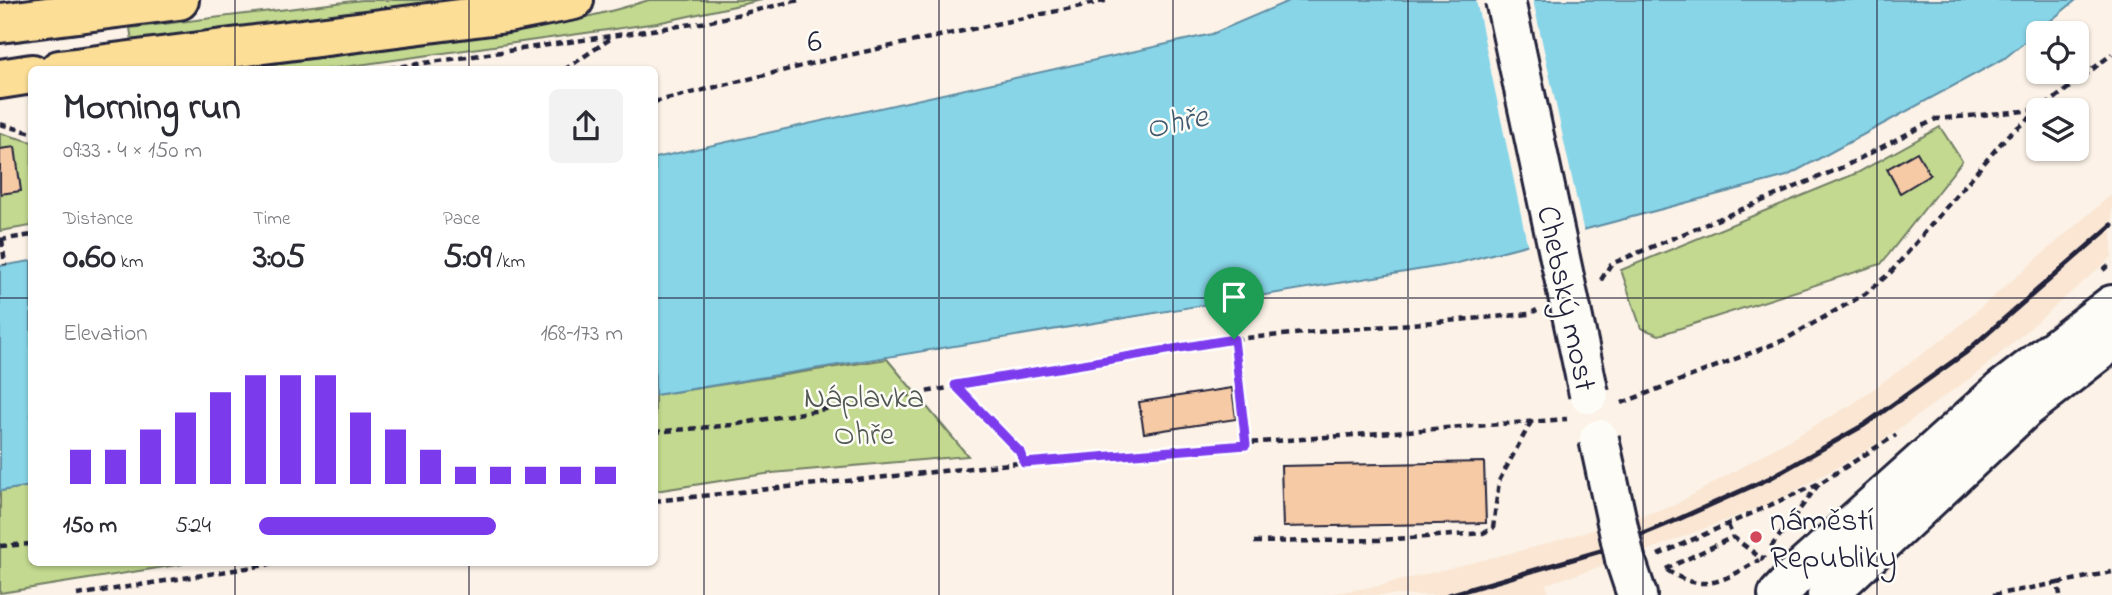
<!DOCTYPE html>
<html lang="en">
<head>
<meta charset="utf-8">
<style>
  body { margin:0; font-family:"Indie Flower",sans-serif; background:#f2f2f3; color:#2b2b33; height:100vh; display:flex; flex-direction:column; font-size:26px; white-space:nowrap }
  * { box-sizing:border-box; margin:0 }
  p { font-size:23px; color:#7c7c81 }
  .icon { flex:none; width:38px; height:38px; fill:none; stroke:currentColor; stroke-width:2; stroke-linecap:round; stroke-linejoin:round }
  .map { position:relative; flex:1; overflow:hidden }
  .details { position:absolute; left:28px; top:66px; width:630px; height:500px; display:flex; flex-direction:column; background:#fff; border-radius:10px; box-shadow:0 2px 5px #0004 }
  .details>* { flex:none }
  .controls { position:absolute; left:2026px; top:21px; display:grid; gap:14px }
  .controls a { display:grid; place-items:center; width:63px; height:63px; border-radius:10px; background:#fff; box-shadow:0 2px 5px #0004; font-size:35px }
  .pin { position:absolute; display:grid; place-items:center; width:60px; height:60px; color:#fff; margin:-72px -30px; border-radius:50% 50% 50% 0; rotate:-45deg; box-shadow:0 0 7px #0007 }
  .pin .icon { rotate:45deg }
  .round { display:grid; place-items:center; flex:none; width:74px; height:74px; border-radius:10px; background:#f2f2f3 }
  .summary { display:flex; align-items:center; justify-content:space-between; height:119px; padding:0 35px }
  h1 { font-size:38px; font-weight:800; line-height:52px }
  .figures { display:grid; grid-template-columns:repeat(3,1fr); gap:10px; height:119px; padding:7px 35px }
  .figures div { display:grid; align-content:center }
  .figures b { font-size:35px; font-weight:800 }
  .figures small { font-size:19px; font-weight:400 }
  .figures p { font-size:19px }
  .chart { height:196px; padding:14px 35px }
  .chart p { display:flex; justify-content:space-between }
  .chart svg { width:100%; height:126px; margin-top:7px; stroke:#7c3aed; stroke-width:6 }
  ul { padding:0 35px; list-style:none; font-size:23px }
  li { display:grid; grid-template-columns:112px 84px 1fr; align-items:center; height:52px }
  li i { height:18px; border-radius:9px; background:#7c3aed }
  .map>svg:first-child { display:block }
  .built { fill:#fae6d3 }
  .green { fill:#c2d98f; stroke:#727e65; stroke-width:2 }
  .water { fill:#88d5e8; stroke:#5f8da3; stroke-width:2 }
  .pier { fill:#fcf2e7 }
  .building { fill:#f6caa5; stroke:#22223b; stroke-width:2 }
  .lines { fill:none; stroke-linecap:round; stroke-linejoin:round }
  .minor-casing { stroke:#22223b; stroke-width:44 }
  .highway-casing { stroke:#22223b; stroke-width:44 }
  .path { stroke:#22223b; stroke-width:4.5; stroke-dasharray:7 5; stroke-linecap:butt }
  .minor { stroke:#fdfcf7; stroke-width:38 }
  .highway { stroke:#fcde96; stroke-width:38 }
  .rail { stroke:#22223b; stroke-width:5 }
  .minor-bridge-casing { stroke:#22223b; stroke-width:44; stroke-linecap:butt }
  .minor-bridge { stroke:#fdfcf7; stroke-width:38 }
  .route-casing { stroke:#fff; stroke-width:14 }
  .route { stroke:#7c3aed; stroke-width:9 }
  .grid { fill:none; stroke:#22223b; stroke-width:2; stroke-opacity:0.55 }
  .poi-dot { fill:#d1495b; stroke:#fdfcf7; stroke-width:2.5 }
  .labels { text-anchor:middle; stroke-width:5; stroke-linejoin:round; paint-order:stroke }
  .street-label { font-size:32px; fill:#22223b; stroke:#fdfcf7 }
  .park-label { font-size:32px; fill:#525954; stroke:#fdfcf7 }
  .poi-label { font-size:32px; fill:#22223b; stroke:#fdfcf7; text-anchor:start }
  .water-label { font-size:33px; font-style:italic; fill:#41586f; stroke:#fdfcf7 }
</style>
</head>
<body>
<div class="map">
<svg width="2112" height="595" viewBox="0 0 2112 595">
  <rect width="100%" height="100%" fill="#fcf2e7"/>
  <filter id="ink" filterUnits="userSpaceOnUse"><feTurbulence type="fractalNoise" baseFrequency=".0143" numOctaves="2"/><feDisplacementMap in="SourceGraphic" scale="14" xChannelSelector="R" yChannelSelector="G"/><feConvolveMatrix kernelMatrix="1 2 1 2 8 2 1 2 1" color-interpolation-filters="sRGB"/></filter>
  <g filter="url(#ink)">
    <path class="built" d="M2112,194V257L1980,371L1876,445L1781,499L1625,559L1546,584L1549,595H1323L1378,586L1535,547L1673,506L1851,405L1950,334Z"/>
    <g class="green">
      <path d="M362,0H463L132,41L130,28Z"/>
      <path d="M649,0H762L657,23L323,70H215C360,48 509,44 649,0Z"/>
      <path d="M1940,127L1962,161L1881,264L1659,335L1641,328L1621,270L1857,173Z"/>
      <path d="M0,133L32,142L31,226L0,231Z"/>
      <path d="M887,359L968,456L772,473L655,491V395Z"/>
      <path d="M31,486L32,564H183L0,593V491Z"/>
    </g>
    <g class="water">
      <path d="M1291,0H2076L2005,58L1787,176L1454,264L655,395V158L1212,34Z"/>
      <path d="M31,261V486L0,491V266Z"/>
    </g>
    <g class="pier">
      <path d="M1476,0H1533L1584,233L1528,248Z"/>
      <path d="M1255,297L1256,301L1011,342V339Z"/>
    </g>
    <g class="building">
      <path d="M15,147L21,191L0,194V149Z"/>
      <path d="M1917,152L1930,175L1900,193L1887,169Z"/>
      <path d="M1232,388L1236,419L1144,433L1139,402Z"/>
      <path d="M1484,462L1486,523L1283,527L1281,466Z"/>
    </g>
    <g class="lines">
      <defs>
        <g id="minor">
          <path d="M1625,559L1637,595"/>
          <path d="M1778,595L1801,570L2003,389L2112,305"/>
          <path d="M1827,595L2025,409L2112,341"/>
        </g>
        <g id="highway">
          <path d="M0,23L179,0"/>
          <path d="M59,70L507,13L574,0"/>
          <path d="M0,79L32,74"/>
        </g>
      </defs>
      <use href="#minor" class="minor-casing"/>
      <use href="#highway" class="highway-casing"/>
      <g class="path">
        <path d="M377,70L707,22L799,0"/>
        <path d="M564,70L610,39"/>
        <path d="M654,102L835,58L1109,0"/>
        <path d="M0,124L32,133"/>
        <path d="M0,240L32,235"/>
        <path d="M2,240L5,265"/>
        <path d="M2103,270L2112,262"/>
        <path d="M1601,280L1611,264L1843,167L1936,119L2035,110"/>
        <path d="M1234,339L1246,445"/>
        <path d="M955,386L1020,452L1024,463"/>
        <path d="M1622,403L1784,340L1865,294L1891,272L2008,135L2112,54"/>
        <path d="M654,432L732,425L1234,339L1529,314L1537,310"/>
        <path d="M654,501L1115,453L1567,419"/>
        <path d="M1728,525L1733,537L1762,559L1764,556"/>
        <path d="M1254,542L1380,540L1483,533L1493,528L1499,481L1531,422"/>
        <path d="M0,546L32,544"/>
        <path d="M1771,547L1819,484"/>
        <path d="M1658,555L1820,483L1896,435"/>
        <path d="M1666,569L1733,537"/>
        <path d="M1667,570C1703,595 1725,580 1759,560"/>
        <path d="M2058,583L2112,572"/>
        <path d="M77,595L272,564"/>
        <path d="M1993,595L2058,583L2060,595"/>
      </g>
      <use href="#minor" class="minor"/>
      <use href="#highway" class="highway"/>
      <path class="rail" d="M1449,595L1604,550L1672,522L1770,478L1864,425L1965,353L2112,225"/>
      <defs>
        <g id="minor-bridge">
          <path d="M1505,0L1589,394"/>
          <path d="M1599,439L1625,559"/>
        </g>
      </defs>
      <use href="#minor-bridge" class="minor-bridge-casing"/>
      <use href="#minor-bridge" class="minor-bridge"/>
    </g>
  </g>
  <g class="lines" filter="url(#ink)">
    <defs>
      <path id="route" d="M1234,339L1246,445L1024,463L1020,452L955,385Z"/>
    </defs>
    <use href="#route" class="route-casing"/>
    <use href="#route" class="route"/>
  </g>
  <path class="grid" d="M235,0V70M469,0V70M704,0V595M939,0V595M1173,0V595M1408,0V595M1643,0V595M1877,0V595M0,298H32M654,298H2112M235,564V595M469,564V595"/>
  <circle class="poi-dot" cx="1756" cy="537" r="7"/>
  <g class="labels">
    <g class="street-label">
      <text transform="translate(814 40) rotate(-13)" y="11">6</text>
      <text transform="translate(1568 298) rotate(78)" y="11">Chebský most</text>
    </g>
    <g class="park-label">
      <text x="864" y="407">Náplavka<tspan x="864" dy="37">Ohře</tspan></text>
    </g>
    <g class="poi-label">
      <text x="1770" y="530">náměstí<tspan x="1770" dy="37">Republiky</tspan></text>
    </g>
    <g class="water-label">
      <text transform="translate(1176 120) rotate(-12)" y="12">Ohře</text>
    </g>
  </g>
</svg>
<div class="controls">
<a><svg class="icon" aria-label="locate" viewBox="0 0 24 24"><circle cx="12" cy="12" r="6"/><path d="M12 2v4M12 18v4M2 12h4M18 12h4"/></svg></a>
<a><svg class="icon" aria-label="layers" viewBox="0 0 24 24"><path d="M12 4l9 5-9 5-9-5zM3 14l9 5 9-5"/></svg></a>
</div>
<div class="pin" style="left:1234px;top:339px;background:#1e9e55"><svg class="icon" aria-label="arrive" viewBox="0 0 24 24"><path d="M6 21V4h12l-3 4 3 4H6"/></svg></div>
<section class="details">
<div class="summary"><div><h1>Morning run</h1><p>09:33 · 4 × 150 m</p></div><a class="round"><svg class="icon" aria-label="share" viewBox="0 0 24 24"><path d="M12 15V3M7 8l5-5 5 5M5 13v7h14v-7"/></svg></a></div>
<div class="figures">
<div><p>Distance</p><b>0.60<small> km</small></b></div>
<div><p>Time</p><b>3:05</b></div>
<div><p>Pace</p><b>5:09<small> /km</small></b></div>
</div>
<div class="chart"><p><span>Elevation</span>168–173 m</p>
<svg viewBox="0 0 160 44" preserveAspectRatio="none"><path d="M5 44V32M15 44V32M25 44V25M35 44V19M45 44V12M55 44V6M65 44V6M75 44V6M85 44V19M95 44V25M105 44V32M115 44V38M125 44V38M135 44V38M145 44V38M155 44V38"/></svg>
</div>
<ul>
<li><b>150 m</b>5:24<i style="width:65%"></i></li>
</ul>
</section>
</div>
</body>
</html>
